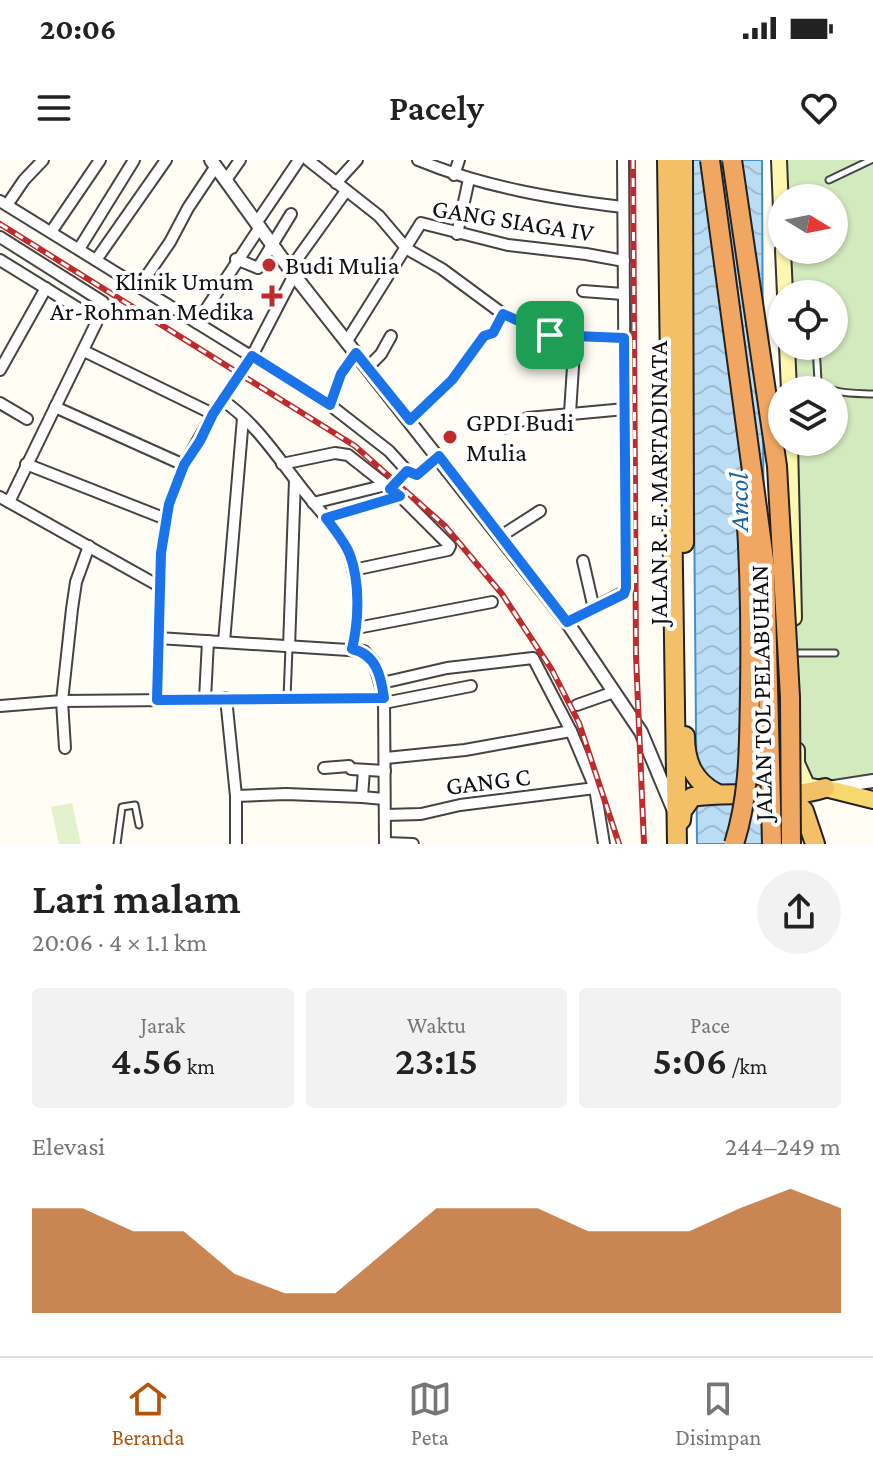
<!DOCTYPE html>
<html lang="id">
<head>
<meta charset="utf-8">
<style>
  body { margin:0; font-family:"Crimson Pro",serif; background:#f2f2f2; color:#222; height:100vh; display:flex; flex-direction:column; font-size:30px; white-space:nowrap }
  * { box-sizing:border-box; margin:0 }
  p { font-size:26px; color:#767676 }
  .icon { flex:none; width:44px; height:44px; fill:none; stroke:currentColor; stroke-width:2; stroke-linecap:round; stroke-linejoin:round }
  .map { position:relative; height:684px; overflow:hidden }
  .panel { display:flex; flex-direction:column; background:#fff; flex:1 }
  .panel>* { flex:none }
  .needle { width:52px; rotate:100deg }
  .buttons { position:absolute; left:768px; top:24px; display:grid; gap:16px }
  .buttons a { display:grid; place-items:center; width:80px; height:80px; border-radius:50%; background:#fff; box-shadow:0 2px 6px #0004; font-size:40px }
  .pin { position:absolute; display:grid; place-items:center; width:68px; height:68px; color:#fff; margin:-34px; border-radius:16px; box-shadow:0 4px 12px #0006 }
  .round { display:grid; place-items:center; flex:none; width:84px; height:84px; border-radius:42px; background:#f2f2f2 }
  .head { display:flex; align-items:center; justify-content:space-between; height:136px; padding:0 32px }
  h1 { font-size:44px; font-weight:600; line-height:60px }
  .stats { display:grid; grid-template-columns:repeat(3,1fr); gap:12px; height:136px; padding:8px 32px }
  .stats div { display:grid; align-content:center; border-radius:8px; background:#f2f2f2; text-align:center }
  .stats b { font-size:40px; font-weight:600 }
  .stats small { font-size:22px; font-weight:400 }
  .stats p { font-size:22px }
  .chart { height:224px; padding:16px 32px }
  .chart p { display:flex; justify-content:space-between }
  .chart svg { width:100%; height:144px; margin-top:8px; fill:#b45309; opacity:.7 }
  .status { display:flex; justify-content:space-between; align-items:center; height:56px; padding:0 40px; background:#fff; direction:ltr }
  .status svg { height:22px; fill:currentColor }
  header { display:flex; justify-content:space-between; align-items:center; height:104px; padding:0 32px; background:#fff; font-size:36px; font-weight:600 }
  .dock { display:flex; justify-content:space-around; align-items:center; height:112px; border-top:2px solid #e0e0e0; background:#fff; font-size:22px; color:#767676 }
  .dock a { display:grid; justify-items:center; gap:4px }
  .dock .selected { color:#b45309 }
  .map>svg:first-child { display:block }
  .green { fill:#d3e9be }
  .pitch { fill:#e4f1cf }
  .water { fill:url(#water-waves); stroke:#4390cb; stroke-width:2 }
  .lines { fill:none; stroke-linecap:round; stroke-linejoin:round }
  .stream { stroke:#4390cb; stroke-width:3 }
  .service-casing { stroke:#444; stroke-width:9 }
  .minor-casing { stroke:#444; stroke-width:14 }
  .tertiary-casing { stroke:#444; stroke-width:16 }
  .secondary-casing { stroke:#333; stroke-width:18 }
  .primary-casing { stroke:#222; stroke-width:20 }
  .trunk-casing { stroke:#222; stroke-width:22 }
  .service { stroke:#fff; stroke-width:5 }
  .minor { stroke:#fff; stroke-width:10 }
  .tertiary { stroke:#fff; stroke-width:12 }
  .secondary { stroke:#fdf7b1; stroke-width:14 }
  .primary { stroke:#f5d86e; stroke-width:16 }
  .trunk { stroke:#f3c068; stroke-width:18 }
  .rail-casing { stroke:#bf2a2d; stroke-width:6 }
  .rail { stroke:#fff; stroke-width:3; stroke-dasharray:9; stroke-linecap:butt }
  .motorway-bridge-casing { stroke:#222; stroke-width:22; stroke-linecap:butt }
  .motorway-bridge { stroke:#f1a761; stroke-width:18 }
  .route-casing { stroke:#fff; stroke-width:16 }
  .route { stroke:#1a73e8; stroke-width:10 }
  .poi-dot { fill:#bf2a2d; stroke:#fff; stroke-width:3 }
  .labels { text-anchor:middle; stroke-width:8; stroke-linejoin:round; paint-order:stroke }
  .street-label { font-size:26px; fill:#111; stroke:#fff }
  .poi-label { font-size:26px; fill:#111; stroke:#fff; text-anchor:start }
  .water-label { font-size:28px; font-style:italic; fill:#1b63a1; stroke:#fff }
</style>
</head>
<body>
<div class="status"><b>20:06</b><svg viewBox="0 0 49 12"><path d="M0 12V9h3v3zM5 12V6h3v6zM10 12V3h3v9zM15 12V0h3v12zM26 1h20v11H26zM47 4h2v5h-2z"/></svg></div>
<header><svg class="icon" aria-label="menu" viewBox="0 0 24 24"><path d="M4 6h16M4 12h16M4 18h16"/></svg>Pacely<svg class="icon" aria-label="heart" viewBox="0 0 24 24"><path d="M12 20l-8-8c-3-5 5-10 8-4 3-6 11-1 8 4z"/></svg></header>
<div class="map">
<svg width="873" height="684" viewBox="0 0 873 684">
  <defs>
    <pattern id="water-waves" width="16" height="10" patternUnits="userSpaceOnUse" patternTransform="scale(2)"><rect width="16" height="10" fill="#baddf5"/><path d="M0 5q4-4 8 0t8 0" fill="none" stroke="#9fbdd1"/></pattern>
  </defs>
  <rect width="100%" height="100%" fill="#fffdf4"/>
  <path class="green" d="M779,0H873V621L814,627L797,603L790,282H834V230H788L787,186H834V134H785L783,90H834V38H782Z"/>
  <path class="pitch" d="M72,643L81,684H59L51,647Z"/>
  <path class="water" d="M691,0H762L765,684H697Z"/>
  <g class="lines">
    <g class="stream">
      <path d="M153,478L154,461"/>
      <path d="M379,501L389,536L390,612"/>
    </g>
    <defs>
      <g id="service">
        <path d="M829,20L871,0"/>
        <path d="M816,186L818,221C831,235 855,233 873,234"/>
        <path d="M795,493H835"/>
        <path d="M287,538L289,488"/>
        <path d="M117,684L122,647L135,645L139,665"/>
      </g>
      <g id="minor">
        <path d="M308,0L379,56L407,89L442,109L503,154L550,175L624,178"/>
        <path d="M418,0C483,27 554,39 623,47"/>
        <path d="M454,15L459,0"/>
        <path d="M226,20L240,0"/>
        <path d="M336,23L357,0"/>
        <path d="M0,41L330,245L389,291L409,313L417,315L439,296"/>
        <path d="M7,45L24,20L43,0"/>
        <path d="M257,62L299,0"/>
        <path d="M51,72L100,0"/>
        <path d="M457,74L469,19"/>
        <path d="M0,77L103,142L104,147L9,342"/>
        <path d="M79,89L134,0"/>
        <path d="M236,99L258,108L291,54"/>
        <path d="M0,100L81,150"/>
        <path d="M96,100L166,0"/>
        <path d="M290,109L346,31"/>
        <path d="M139,127L170,82L188,48L216,6"/>
        <path d="M583,131L623,134"/>
        <path d="M197,163L260,67"/>
        <path d="M347,181L421,63L508,85L586,94L624,101"/>
        <path d="M84,191L213,254"/>
        <path d="M368,207L381,194L391,176"/>
        <path d="M0,210L46,128"/>
        <path d="M222,240C258,264 281,303 308,336C322,354 343,374 350,397C359,425 359,461 352,489"/>
        <path d="M0,243L27,259"/>
        <path d="M330,245L341,214L356,193"/>
        <path d="M55,247L184,305"/>
        <path d="M570,253L575,176"/>
        <path d="M410,260L452,220L484,176L493,173L503,154"/>
        <path d="M504,268L528,258L625,249"/>
        <path d="M26,304L166,359"/>
        <path d="M282,304L335,293L348,295L400,336L450,386L448,390L353,410"/>
        <path d="M390,329L407,311"/>
        <path d="M0,337L159,426"/>
        <path d="M313,343L386,325"/>
        <path d="M326,358L400,336"/>
        <path d="M501,376L540,351"/>
        <path d="M583,401L594,449"/>
        <path d="M567,462L626,431L623,0"/>
        <path d="M357,468L492,442"/>
        <path d="M158,478L364,491L374,502L384,538L385,684"/>
        <path d="M224,482L243,258"/>
        <path d="M289,487L295,320"/>
        <path d="M382,523L447,508L533,498L571,571L595,628L604,684"/>
        <path d="M226,538L236,636V684"/>
        <path d="M205,539L208,481"/>
        <path d="M157,540L161,393L169,344L184,305L217,247L252,196L294,115"/>
        <path d="M384,543L471,526"/>
        <path d="M577,545L614,532"/>
        <path d="M0,546L62,541L384,538"/>
        <path d="M65,588L62,541L72,449L76,422L89,386"/>
        <path d="M386,598L465,590L571,571"/>
        <path d="M324,608L349,606L351,609L385,611"/>
        <path d="M364,610L362,637L384,639"/>
        <path d="M236,636L286,634L362,637"/>
        <path d="M385,655L421,654L460,645L595,628"/>
        <path d="M385,683L413,684"/>
      </g>
      <g id="tertiary">
        <path d="M211,0L294,115L567,462L641,572L674,651"/>
        <path d="M828,628L873,621"/>
      </g>
      <g id="secondary">
        <path d="M779,0L782,74"/>
        <path d="M783,90L785,134"/>
        <path d="M787,186L789,230"/>
        <path d="M790,282L794,458"/>
        <path d="M797,590V603L807,625L821,628"/>
      </g>
      <path id="primary" d="M825,628L873,640"/>
      <g id="trunk">
        <path d="M667,0L677,684"/>
        <path d="M683,0L684,383"/>
        <path d="M685,576C685,601 693,621 716,633"/>
        <path d="M790,636L804,651L815,684"/>
        <path d="M681,660L682,651L692,637C737,629 782,642 825,628"/>
      </g>
    </defs>
    <use href="#service" class="service-casing"/>
    <use href="#minor" class="minor-casing"/>
    <use href="#tertiary" class="tertiary-casing"/>
    <use href="#secondary" class="secondary-casing"/>
    <use href="#primary" class="primary-casing"/>
    <use href="#trunk" class="trunk-casing"/>
    <use href="#service" class="service"/>
    <use href="#minor" class="minor"/>
    <use href="#tertiary" class="tertiary"/>
    <use href="#secondary" class="secondary"/>
    <use href="#primary" class="primary"/>
    <use href="#trunk" class="trunk"/>
    <defs>
      <g id="rail">
        <path d="M633,0L636,496L644,684"/>
        <path d="M0,64L355,286L445,366L502,434L552,510L579,563L619,684"/>
      </g>
    </defs>
    <use href="#rail" class="rail-casing"/>
    <use href="#rail" class="rail"/>
    <defs>
      <g id="motorway-bridge">
        <path d="M710,0L765,407L772,684"/>
        <path d="M732,0L777,306L790,537L791,684"/>
        <path d="M734,684C750,634 749,584 750,532C751,471 750,410 746,349"/>
      </g>
    </defs>
    <use href="#motorway-bridge" class="motorway-bridge-casing"/>
    <use href="#motorway-bridge" class="motorway-bridge"/>
  </g>
  <g class="lines">
    <defs>
      <path id="route" d="M503,154L550,175L624,178L626,428L624,434L567,462L439,296L417,315L407,311L390,329L400,336L326,358C334,369 345,382 350,395C360,422 359,461 352,489C376,494 381,516 384,538L157,540L161,393L169,344L184,305L200,281L213,254L252,196L330,245L341,214L356,193L410,260L452,220L484,176L493,173Z"/>
    </defs>
    <use href="#route" class="route-casing"/>
    <use href="#route" class="route"/>
  </g>
  <g class="poi-dot">
    <circle cx="269" cy="105" r="8"/>
    <path d="M268 124h8v8h8v8h-8v8h-8v-8h-8v-8h8z"/>
    <circle cx="450" cy="277" r="8"/>
  </g>
  <g class="labels">
    <g class="street-label">
      <text transform="translate(513 60) rotate(9)" y="9">GANG SIAGA IV</text>
      <text transform="translate(658 323) rotate(-90)" y="9">JALAN R. E. MARTADINATA</text>
      <text transform="translate(761 533) rotate(-91)" y="9">JALAN TOL PELABUHAN</text>
      <text transform="translate(488 621) rotate(-7)" y="9">GANG C</text>
    </g>
    <g class="poi-label">
      <text x="285" y="114">Budi Mulia</text>
      <text x="254" y="130" text-anchor="end">Klinik Umum<tspan x="254" dy="30">Ar-Rohman Medika</tspan></text>
      <text x="466" y="271">GPDI Budi<tspan x="466" dy="30">Mulia</tspan></text>
    </g>
    <g class="water-label">
      <text transform="translate(738 342) rotate(-90)" y="10">Ancol</text>
    </g>
  </g>
</svg>
<div class="buttons">
<a><svg class="needle" viewBox="-14 -14 28 28"><path d="M0-13l5 13h-10z" fill="#e53935"/><path d="M0 13l5-13h-10z" fill="#767676"/></svg></a>
<a><svg class="icon" aria-label="locate" viewBox="0 0 24 24"><circle cx="12" cy="12" r="6"/><path d="M12 2v4M12 18v4M2 12h4M18 12h4"/></svg></a>
<a><svg class="icon" aria-label="layers" viewBox="0 0 24 24"><path d="M12 4l9 5-9 5-9-5zM3 14l9 5 9-5"/></svg></a>
</div>
<div class="pin" style="left:550px;top:175px;background:#1e9e55"><svg class="icon" aria-label="arrive" viewBox="0 0 24 24"><path d="M6 21V4h12l-3 4 3 4H6"/></svg></div>
</div>
<section class="panel">
<div class="head"><div><h1>Lari malam</h1><p>20:06 · 4 × 1.1 km</p></div><a class="round"><svg class="icon" aria-label="share" viewBox="0 0 24 24"><path d="M12 15V3M7 8l5-5 5 5M5 13v7h14v-7"/></svg></a></div>
<div class="stats">
<div><p>Jarak</p><b>4.56<small> km</small></b></div>
<div><p>Waktu</p><b>23:15</b></div>
<div><p>Pace</p><b>5:06<small> /km</small></b></div>
</div>
<div class="chart"><p><span>Elevasi</span>244–249 m</p>
<svg viewBox="0 0 160 44" preserveAspectRatio="none"><path d="M0 44V12L10 12L20 19L30 19L40 32L50 38L60 38L70 25L80 12L90 12L100 12L110 19L120 19L130 19L140 12L150 6L160 12V44z"/></svg>
</div>
</section>
<nav class="dock">
<a class="selected"><svg class="icon" aria-label="home" viewBox="0 0 24 24"><path d="M3 11l9-7 9 7M6 9v11h12V9"/></svg>Beranda</a>
<a><svg class="icon" aria-label="map" viewBox="0 0 24 24"><path d="M3 6l6-2 6 2 6-2v14l-6 2-6-2-6 2zM9 4v14M15 6v14"/></svg>Peta</a>
<a><svg class="icon" aria-label="saved" viewBox="0 0 24 24"><path d="M7 4h10v16l-5-4-5 4z"/></svg>Disimpan</a>
</nav>
</body>
</html>
